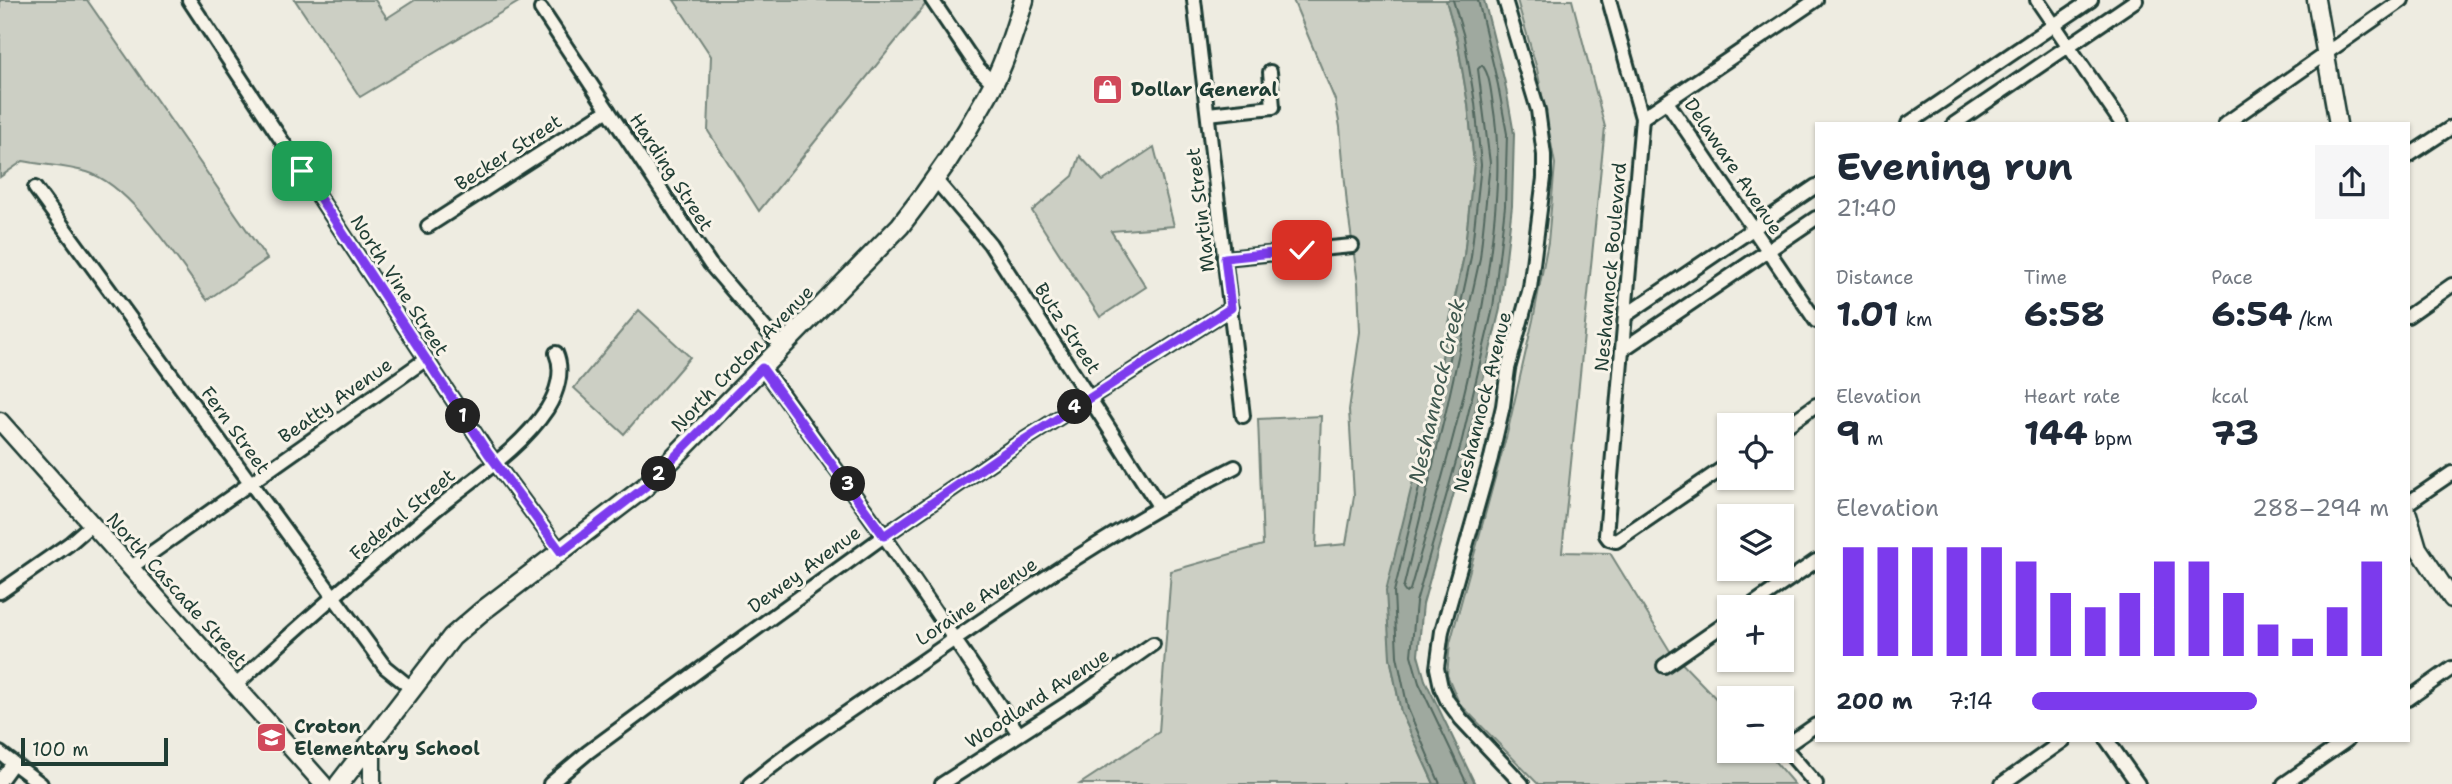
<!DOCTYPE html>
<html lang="en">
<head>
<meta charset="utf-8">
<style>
  body { margin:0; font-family:"Shantell Sans",sans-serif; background:#f6f6f7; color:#1f2937; height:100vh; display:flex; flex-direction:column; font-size:26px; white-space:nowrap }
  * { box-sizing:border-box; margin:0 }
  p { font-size:23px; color:#747a83 }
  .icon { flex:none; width:38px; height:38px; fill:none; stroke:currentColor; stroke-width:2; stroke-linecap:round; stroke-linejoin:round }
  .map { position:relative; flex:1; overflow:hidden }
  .drawer { position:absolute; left:1815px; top:122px; width:595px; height:620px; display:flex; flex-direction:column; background:#fff; border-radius:0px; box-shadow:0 2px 5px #0004 }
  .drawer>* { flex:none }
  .buttons { position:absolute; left:1717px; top:413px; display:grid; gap:14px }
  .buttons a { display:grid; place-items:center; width:77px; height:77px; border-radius:0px; background:#fff; box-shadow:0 2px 5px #0004; font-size:35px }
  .scale { position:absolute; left:21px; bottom:18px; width:147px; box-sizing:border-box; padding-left:7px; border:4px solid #1f3d34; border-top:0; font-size:19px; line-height:24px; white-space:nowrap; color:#1f3d34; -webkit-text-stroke:5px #f7f3e8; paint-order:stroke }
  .pin { position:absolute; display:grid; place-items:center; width:60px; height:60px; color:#fff; margin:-30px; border-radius:14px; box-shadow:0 4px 10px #0006 }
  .km { position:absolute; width:35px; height:35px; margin:-18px; border-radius:50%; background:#222; color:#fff; font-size:19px; line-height:35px; text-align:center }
  .round { display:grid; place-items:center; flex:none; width:74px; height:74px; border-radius:0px; background:#f6f6f7 }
  .headline { display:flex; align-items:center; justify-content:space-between; height:119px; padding:0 21px }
  h1 { font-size:38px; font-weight:700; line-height:52px }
  .stats { display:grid; grid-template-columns:repeat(3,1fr); gap:10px; height:119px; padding:7px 21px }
  .stats div { display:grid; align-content:center }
  .stats b { font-size:35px; font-weight:700 }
  .stats small { font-size:19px; font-weight:400 }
  .stats p { font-size:19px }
  .chart { height:196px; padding:14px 21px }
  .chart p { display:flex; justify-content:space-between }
  .chart svg { width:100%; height:126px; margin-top:7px; stroke:#7c3aed; stroke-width:6 }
  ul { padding:0 21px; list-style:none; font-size:23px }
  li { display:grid; grid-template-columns:112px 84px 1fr; align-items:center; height:52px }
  li i { height:18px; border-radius:9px; background:#7c3aed }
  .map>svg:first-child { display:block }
  .green { fill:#cccfc4; stroke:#76867c; stroke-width:2 }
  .water { fill:#9fa99f; stroke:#6c7e74; stroke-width:2 }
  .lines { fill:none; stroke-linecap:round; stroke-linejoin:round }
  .shore { stroke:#52685f; stroke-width:2 }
  .street-casing { stroke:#1f3d34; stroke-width:18 }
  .secondary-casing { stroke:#1f3d34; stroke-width:21 }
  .primary-casing { stroke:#1f3d34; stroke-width:23 }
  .street { stroke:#f7f3e8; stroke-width:12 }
  .secondary { stroke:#f7f3e8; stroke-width:16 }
  .primary { stroke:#f7f3e8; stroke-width:18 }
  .route-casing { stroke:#fff; stroke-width:14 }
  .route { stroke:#7c3aed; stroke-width:9 }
  .labels { text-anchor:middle; stroke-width:6; stroke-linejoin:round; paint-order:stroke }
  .poi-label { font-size:19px; font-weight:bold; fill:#1f3d34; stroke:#f7f3e8; text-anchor:start }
  .street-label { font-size:19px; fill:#1f3d34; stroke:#f7f3e8 }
  .water-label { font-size:21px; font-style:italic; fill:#3f584f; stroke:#f7f3e8 }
</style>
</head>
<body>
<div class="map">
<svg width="2452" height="784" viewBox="0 0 2452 784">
  <rect width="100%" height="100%" fill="#eeece1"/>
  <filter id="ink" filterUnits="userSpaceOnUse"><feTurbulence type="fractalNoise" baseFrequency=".0143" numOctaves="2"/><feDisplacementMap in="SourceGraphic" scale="14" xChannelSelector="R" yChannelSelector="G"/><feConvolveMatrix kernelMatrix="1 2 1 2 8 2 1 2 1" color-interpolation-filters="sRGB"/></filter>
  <g filter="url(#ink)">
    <g class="green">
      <path d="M0,0H87L267,259L207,300C180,264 131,185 87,172C67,166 44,165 23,161L0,177Z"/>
      <path d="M295,0H375L387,18L415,0H522L360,97Z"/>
      <path d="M674,0H929L759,211L708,131L711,56Z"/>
      <path d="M1293,0H1446L1457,39L1468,104L1474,164L1464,256L1431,408L1390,657L1401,712L1434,784H1080L1159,732L1171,571L1263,545L1258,419L1321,416L1316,547L1346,544L1354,496L1349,410L1360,332L1358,283L1347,205L1340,127L1335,100Z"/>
      <path d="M1517,0H1572L1605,127L1562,552L1610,553L1670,651L1729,712V751H1766L1794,784H1538L1459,703L1447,675L1450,643L1507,434L1533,320L1548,242L1555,164L1537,69Z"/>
      <path d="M1154,147L1174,226L1111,231L1146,287L1100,317L1032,211L1073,176L1080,156L1103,181Z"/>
      <path d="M639,310L690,357L624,434L574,388Z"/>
    </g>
    <path class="water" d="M1446,0H1484L1505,83L1514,134L1512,206L1500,309L1467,446L1423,604L1418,655L1425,680L1475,784H1434L1401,712L1390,657L1386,591L1431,408L1464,256L1474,164L1468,104L1457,39Z"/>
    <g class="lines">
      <g class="shore">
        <path d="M1482,65C1490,74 1491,93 1493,105C1501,153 1497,201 1491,248C1477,365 1442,478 1410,590L1406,593L1403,589L1446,411L1480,258L1490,163L1478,69Z"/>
        <path d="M1440,784L1408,709L1397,656L1394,592L1438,409L1471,257L1481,165L1475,103L1464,37L1453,0"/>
        <path d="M1467,784L1419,683L1411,655L1416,602L1461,444L1493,308L1505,206L1507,134L1498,85L1478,0"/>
      </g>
      <defs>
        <g id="street">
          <path d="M189,0L488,453L561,552"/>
          <path d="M932,0L978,68L993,83"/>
          <path d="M1194,0L1243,416"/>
          <path d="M1505,0L1538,110L1544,155V178L1530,288L1508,369L1503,406L1491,458L1442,631L1437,668L1441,687L1447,700L1461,719L1522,784"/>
          <path d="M1609,0L1642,118L1606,535L1609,539L1616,541L1729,464"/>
          <path d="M2037,0L2122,124"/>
          <path d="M541,9L710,264L782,348"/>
          <path d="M1667,102L1816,321"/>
          <path d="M1208,114L1273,107L1270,72"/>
          <path d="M1642,118L1816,0"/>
          <path d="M1908,124L2091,0"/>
          <path d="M1954,124L2136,0"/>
          <path d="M2225,124L2402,0"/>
          <path d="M2408,156L2452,127"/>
          <path d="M934,178L990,244L1159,506"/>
          <path d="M35,188L385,667L411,688"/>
          <path d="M428,226L608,110"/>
          <path d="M1225,258L1352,246"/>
          <path d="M1626,315L1816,186"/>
          <path d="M2408,316L2452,285"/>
          <path d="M1622,350L1816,218"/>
          <path d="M763,368L884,536L1019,734"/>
          <path d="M1782,429L1816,405"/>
          <path d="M2408,503L2452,473"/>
          <path d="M130,568L425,360"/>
          <path d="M0,592L69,544L92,524"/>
          <path d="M1749,607L1816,561"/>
          <path d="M1664,666L1729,621"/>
          <path d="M235,686C297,627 362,571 428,516C467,482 518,453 547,409C557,393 564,371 556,353"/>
          <path d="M2408,699L2452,668"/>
          <path d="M2107,740L2138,784"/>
          <path d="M0,753L41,784"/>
          <path d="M0,781L13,763"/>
          <path d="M550,784L588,752L728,649L884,536L1016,445L1231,308"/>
          <path d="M750,784C804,739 865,701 923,661C1025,590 1123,523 1235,467"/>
          <path d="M942,784L1082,694L1153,644"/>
          <path d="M1816,784L1784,747L1816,725"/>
          <path d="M2002,784L2064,740"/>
          <path d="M2284,784L2347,740"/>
        </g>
        <g id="secondary">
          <path d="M2316,0L2338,124"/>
          <path d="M0,421L323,784"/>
          <path d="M2408,514L2418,548L2452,599"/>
          <path d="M372,740V784"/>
        </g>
        <path id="primary" d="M339,784L452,637L481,612L645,487L900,226C932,186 962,141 987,96C1004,66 1014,32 1024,0"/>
      </defs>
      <use href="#street" class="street-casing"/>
      <use href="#secondary" class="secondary-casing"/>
      <use href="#primary" class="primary-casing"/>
      <use href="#street" class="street"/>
      <use href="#secondary" class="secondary"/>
      <use href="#primary" class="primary"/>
    </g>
  </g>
  <g class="lines" filter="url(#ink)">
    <defs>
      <path id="route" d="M302,171L488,453L561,552L645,487L762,368L884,536L1016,445L1231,308L1225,258L1302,250"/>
    </defs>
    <use href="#route" class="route-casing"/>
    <use href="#route" class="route"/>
  </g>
  <defs>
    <symbol id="shop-square" viewBox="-11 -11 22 22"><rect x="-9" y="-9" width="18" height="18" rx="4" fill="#d1495b" stroke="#f7f3e8"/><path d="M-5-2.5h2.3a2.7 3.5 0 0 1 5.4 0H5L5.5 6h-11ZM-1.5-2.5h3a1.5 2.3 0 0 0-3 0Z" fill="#fff"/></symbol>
    <symbol id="school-square" viewBox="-11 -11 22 22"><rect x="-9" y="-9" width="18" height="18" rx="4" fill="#d1495b" stroke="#f7f3e8"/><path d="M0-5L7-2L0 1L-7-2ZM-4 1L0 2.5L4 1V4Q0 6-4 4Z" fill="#fff"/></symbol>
  </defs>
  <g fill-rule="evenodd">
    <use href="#shop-square" x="1090" y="72" width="35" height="35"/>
    <use href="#school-square" x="254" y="720" width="35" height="35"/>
  </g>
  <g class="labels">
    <g class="poi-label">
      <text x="1131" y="96">Dollar General</text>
      <text x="294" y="733">Croton<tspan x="294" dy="22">Elementary School</tspan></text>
    </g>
    <g class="street-label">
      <text transform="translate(508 152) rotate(-33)" y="7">Becker Street</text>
      <text transform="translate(1734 166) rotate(56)" y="7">Delaware Avenue</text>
      <text transform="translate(672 172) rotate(57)" y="7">Harding Street</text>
      <text transform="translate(1200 210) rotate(-97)" y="7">Martin Street</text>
      <text transform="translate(1610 267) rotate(-85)" y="7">Neshannock Boulevard</text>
      <text transform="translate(400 285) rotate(57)" y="7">North Vine Street</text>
      <text transform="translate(1068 328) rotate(57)" y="7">Butz Street</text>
      <text transform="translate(742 358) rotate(-46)" y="7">North Croton Avenue</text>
      <text transform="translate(335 400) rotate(-35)" y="7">Beatty Avenue</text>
      <text transform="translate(1482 402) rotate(-76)" y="7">Neshannock Avenue</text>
      <text transform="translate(236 430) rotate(54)" y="7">Fern Street</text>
      <text transform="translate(402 514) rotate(-40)" y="7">Federal Street</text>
      <text transform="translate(804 569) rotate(-36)" y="7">Dewey Avenue</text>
      <text transform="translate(177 589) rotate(48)" y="7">North Cascade Street</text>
      <text transform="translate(976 601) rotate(-34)" y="7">Loraine Avenue</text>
      <text transform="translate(1037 698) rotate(-33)" y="7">Woodland Avenue</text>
    </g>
    <g class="water-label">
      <text transform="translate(1437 391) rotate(-77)" y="7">Neshannock Creek</text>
    </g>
  </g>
</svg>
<div class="buttons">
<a><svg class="icon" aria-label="locate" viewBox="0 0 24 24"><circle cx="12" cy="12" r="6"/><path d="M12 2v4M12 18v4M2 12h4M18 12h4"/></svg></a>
<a><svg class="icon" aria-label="layers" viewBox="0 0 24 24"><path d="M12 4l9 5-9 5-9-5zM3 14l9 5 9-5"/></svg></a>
<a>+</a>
<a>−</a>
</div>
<div class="scale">100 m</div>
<div class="pin" style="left:302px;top:171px;background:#1e9e55"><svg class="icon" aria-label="arrive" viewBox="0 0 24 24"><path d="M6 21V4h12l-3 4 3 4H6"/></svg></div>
<div class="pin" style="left:1302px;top:250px;background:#d93025"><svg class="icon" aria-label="check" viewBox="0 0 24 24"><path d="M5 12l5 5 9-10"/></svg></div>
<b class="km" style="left:463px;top:416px">1</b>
<b class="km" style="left:659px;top:474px">2</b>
<b class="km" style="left:848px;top:484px">3</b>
<b class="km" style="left:1075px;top:407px">4</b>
<section class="drawer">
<div class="headline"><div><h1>Evening run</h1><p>21:40</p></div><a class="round"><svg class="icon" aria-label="share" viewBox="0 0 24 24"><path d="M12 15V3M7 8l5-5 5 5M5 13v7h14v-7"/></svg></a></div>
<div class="stats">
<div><p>Distance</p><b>1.01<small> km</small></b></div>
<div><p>Time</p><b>6:58</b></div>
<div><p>Pace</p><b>6:54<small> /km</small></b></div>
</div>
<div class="stats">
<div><p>Elevation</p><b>9<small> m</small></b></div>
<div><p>Heart rate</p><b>144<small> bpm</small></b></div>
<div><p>kcal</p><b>73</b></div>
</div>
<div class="chart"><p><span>Elevation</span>288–294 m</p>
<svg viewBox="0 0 160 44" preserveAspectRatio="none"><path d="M5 44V6M15 44V6M25 44V6M35 44V6M45 44V6M55 44V11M65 44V22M75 44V27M85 44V22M95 44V11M105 44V11M115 44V22M125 44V33M135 44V38M145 44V27M155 44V11"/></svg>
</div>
<ul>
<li><b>200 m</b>7:14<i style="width:63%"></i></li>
</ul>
</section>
</div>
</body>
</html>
